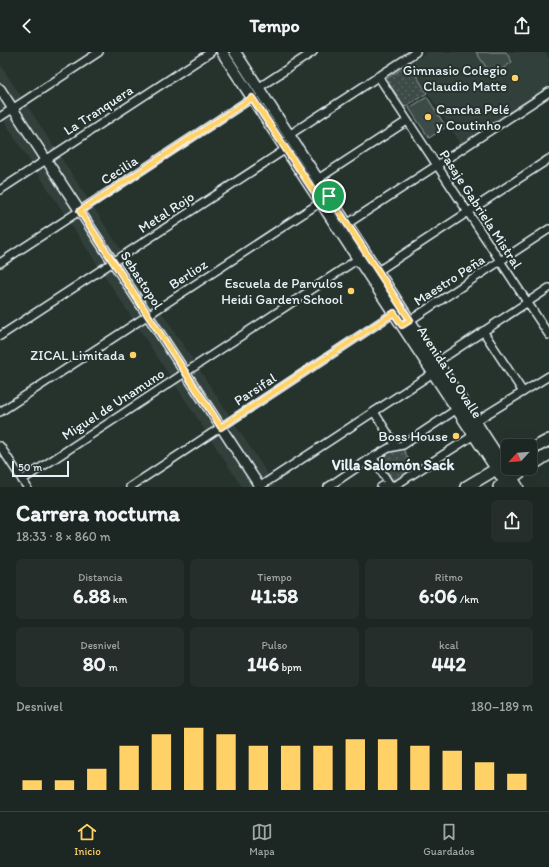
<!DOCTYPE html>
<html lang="es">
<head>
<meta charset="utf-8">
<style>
  body { margin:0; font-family:Itim,sans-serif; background:#252e2a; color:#f1f3f6; height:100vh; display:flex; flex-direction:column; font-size:15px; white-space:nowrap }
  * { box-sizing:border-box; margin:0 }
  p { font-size:13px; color:#a0a5a5 }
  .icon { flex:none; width:22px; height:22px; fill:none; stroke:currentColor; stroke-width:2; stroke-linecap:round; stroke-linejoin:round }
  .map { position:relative; height:435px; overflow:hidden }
  .details { display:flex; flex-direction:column; background:#1c2622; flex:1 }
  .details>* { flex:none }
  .needle { width:26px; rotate:244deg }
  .buttons { position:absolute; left:501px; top:387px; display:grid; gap:8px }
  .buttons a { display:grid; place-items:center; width:36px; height:36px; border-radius:6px; background:#1c2622; box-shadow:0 4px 16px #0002,0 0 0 1px #3a4340; font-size:20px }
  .scale { position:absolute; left:12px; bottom:10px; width:57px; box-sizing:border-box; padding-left:4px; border:2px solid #e8f1f8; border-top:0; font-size:11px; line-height:14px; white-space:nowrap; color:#e8f1f8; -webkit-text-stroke:3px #26332d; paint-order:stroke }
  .pin { position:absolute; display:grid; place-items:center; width:34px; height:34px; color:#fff; margin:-17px; border:2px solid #fff; border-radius:50%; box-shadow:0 1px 4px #0007 }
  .round { display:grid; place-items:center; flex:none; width:42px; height:42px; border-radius:6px; background:#252e2a }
  .summary { display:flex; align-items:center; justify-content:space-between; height:68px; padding:0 16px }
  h1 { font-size:22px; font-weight:700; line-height:30px }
  .figures { display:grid; grid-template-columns:repeat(3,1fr); gap:6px; height:68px; padding:4px 16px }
  .figures div { display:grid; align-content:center; border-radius:6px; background:#252e2a; text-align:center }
  .figures b { font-size:20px; font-weight:700 }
  .figures small { font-size:11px; font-weight:400 }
  .figures p { font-size:11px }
  .chart { height:112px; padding:8px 16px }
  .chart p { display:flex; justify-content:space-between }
  .chart svg { width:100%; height:72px; margin-top:4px; stroke:#ffd166; stroke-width:6 }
  header { display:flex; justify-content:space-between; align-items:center; height:52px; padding:0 16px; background:#1c2622; font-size:18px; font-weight:700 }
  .dock { display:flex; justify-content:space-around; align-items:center; height:56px; border-top:1px solid #3a4340; background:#1c2622; font-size:11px; color:#a0a5a5 }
  .dock a { display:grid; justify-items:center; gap:2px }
  .dock .active { color:#ffd166 }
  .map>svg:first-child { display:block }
  .built { fill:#333f3a }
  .park { fill:url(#park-dots); stroke:#939ea0 }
  .pitch { fill:#3e4b47; stroke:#939ea0 }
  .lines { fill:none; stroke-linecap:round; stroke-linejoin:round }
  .minor-casing { stroke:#e8f1f8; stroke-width:10 }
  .tertiary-casing { stroke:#e8f1f8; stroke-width:12 }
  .secondary-casing { stroke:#e8f1f8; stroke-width:13 }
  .primary-casing { stroke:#e8f1f8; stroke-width:14 }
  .minor { stroke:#26332d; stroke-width:7 }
  .tertiary { stroke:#26332d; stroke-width:9 }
  .secondary { stroke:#26332d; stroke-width:10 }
  .primary { stroke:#26332d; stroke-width:11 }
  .route-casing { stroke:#fff; stroke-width:8 }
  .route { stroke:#ffd166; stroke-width:5 }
  .poi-dot { fill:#ffd166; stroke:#26332d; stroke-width:1.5 }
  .labels { text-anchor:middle; stroke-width:4; stroke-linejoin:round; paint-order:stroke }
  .poi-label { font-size:14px; fill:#e8f1f8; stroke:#26332d; text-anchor:end }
  .street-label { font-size:14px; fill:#e8f1f8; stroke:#26332d }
  .neighbourhood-label { font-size:15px; font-weight:bold; fill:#e8f1f8; stroke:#26332d }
</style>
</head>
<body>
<header><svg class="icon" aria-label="back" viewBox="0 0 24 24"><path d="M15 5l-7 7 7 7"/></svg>Tempo<svg class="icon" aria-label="share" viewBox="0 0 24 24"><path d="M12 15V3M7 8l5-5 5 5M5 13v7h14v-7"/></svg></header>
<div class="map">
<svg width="549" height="435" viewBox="0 0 549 435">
  <defs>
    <pattern id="park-dots" width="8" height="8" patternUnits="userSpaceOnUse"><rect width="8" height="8" fill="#3e4b47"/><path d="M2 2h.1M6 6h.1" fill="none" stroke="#5a6562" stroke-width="1.8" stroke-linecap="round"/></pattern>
  </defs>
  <rect width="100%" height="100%" fill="#26332d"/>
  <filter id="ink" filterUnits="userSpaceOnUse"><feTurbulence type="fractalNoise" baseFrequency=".025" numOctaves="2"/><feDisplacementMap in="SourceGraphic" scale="8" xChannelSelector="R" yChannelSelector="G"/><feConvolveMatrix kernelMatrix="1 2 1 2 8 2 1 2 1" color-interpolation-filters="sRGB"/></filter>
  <g filter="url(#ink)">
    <g class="built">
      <path d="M428,0H545L549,7V35L461,92L409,12Z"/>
      <path d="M0,12L151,244L276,435H242L0,63Z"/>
    </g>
    <g class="park">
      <path d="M409,12L427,41L405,55L386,27Z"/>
      <path d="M403,397L415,418C406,424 398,431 387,427L376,408L392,398Z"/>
    </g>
    <g class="pitch">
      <path d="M476,0H506L512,10L492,24Z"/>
      <path d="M427,45L446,75L429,86L409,56Z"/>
    </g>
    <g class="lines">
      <defs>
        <g id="minor">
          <path d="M378,24L549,283"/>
          <path d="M258,36L313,0"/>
          <path d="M0,65L99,0"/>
          <path d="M289,83L416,0"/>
          <path d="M318,127L407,69"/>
          <path d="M0,138L211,0"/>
          <path d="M347,172L549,40"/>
          <path d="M0,211L252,46"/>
          <path d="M378,219L549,107"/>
          <path d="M406,271L549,177"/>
          <path d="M483,279L523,340"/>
          <path d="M0,284L286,97"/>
          <path d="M437,310L549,236"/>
          <path d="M0,360L324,148"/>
          <path d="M374,360L396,394"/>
          <path d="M476,369L549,324"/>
          <path d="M0,394L27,435"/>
          <path d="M373,406L390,433"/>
          <path d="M22,428L358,207"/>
          <path d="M130,435L394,261"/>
          <path d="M259,435L433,321"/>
          <path d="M328,435L368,408L389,396L403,393L457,357"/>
          <path d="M381,435L385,433H396L474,383"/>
        </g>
        <path id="tertiary" d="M0,37L260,435"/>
        <g id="secondary">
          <path d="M222,0L508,435"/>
          <path d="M235,0L518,435"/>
        </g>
        <g id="primary">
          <path d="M530,398L549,388"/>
          <path d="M530,414L549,402"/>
          <path d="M466,435L508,410"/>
          <path d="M499,435L526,416"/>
        </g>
      </defs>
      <use href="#minor" class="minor-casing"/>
      <use href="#tertiary" class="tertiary-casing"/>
      <use href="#secondary" class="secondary-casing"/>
      <use href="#primary" class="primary-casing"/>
      <use href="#minor" class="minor"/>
      <use href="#tertiary" class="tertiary"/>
      <use href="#secondary" class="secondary"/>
      <use href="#primary" class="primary"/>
    </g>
  </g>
  <g class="lines" filter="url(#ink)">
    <defs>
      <path id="route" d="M252,46L321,150L329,144L410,268L402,273L394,261L221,375L80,159Z"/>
    </defs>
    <use href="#route" class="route-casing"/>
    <use href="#route" class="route"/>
  </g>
  <g class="poi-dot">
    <circle cx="515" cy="26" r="4"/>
    <circle cx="428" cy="65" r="4"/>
    <circle cx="351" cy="239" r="4"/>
    <circle cx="133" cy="303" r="4"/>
    <circle cx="456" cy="384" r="4"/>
  </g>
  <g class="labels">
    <g class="poi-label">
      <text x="507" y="23">Gimnasio Colegio<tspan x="507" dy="16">Claudio Matte</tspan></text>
      <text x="436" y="62" text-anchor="start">Cancha Pelé<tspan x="436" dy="16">y Coutinho</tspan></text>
      <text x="343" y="236">Escuela de Parvulos<tspan x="343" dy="16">Heidi Garden School</tspan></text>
      <text x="125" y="308">ZICAL Limitada</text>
      <text x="448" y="389">Boss House</text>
    </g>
    <g class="street-label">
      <text transform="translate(98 58) rotate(-33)" y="5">La Tranquera</text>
      <text transform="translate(119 118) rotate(-33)" y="5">Cecilia</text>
      <text transform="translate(481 157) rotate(57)" y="5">Pasaje Gabriela Mistral</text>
      <text transform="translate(166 160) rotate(-33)" y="5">Metal Rojo</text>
      <text transform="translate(188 222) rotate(-33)" y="5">Berlioz</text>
      <text transform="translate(142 228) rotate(57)" y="5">Sebastopol</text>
      <text transform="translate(449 228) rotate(-33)" y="5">Maestro Peña</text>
      <text transform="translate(450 320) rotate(57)" y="5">Avenida Lo Ovalle</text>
      <text transform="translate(255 337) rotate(-33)" y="5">Parsifal</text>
      <text transform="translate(113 352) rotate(-33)" y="5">Miguel de Unamuno</text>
    </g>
    <g class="neighbourhood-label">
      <text x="393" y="418">Villa Salomón Sack</text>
    </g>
  </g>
</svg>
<div class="buttons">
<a><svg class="needle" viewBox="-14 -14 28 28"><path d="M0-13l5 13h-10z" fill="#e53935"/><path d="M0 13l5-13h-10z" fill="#a0a5a5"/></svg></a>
</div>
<div class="scale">50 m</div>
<div class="pin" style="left:329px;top:144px;background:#1e9e55"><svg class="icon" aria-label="arrive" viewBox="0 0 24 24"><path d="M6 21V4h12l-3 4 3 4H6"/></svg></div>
</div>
<section class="details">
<div class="summary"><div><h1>Carrera nocturna</h1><p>18:33 · 8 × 860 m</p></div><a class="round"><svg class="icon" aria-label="share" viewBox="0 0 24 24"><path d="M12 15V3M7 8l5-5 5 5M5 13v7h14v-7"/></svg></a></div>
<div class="figures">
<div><p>Distancia</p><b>6.88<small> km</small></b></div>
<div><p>Tiempo</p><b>41:58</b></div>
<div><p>Ritmo</p><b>6:06<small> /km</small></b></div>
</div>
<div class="figures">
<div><p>Desnivel</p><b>80<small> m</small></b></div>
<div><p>Pulso</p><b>146<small> bpm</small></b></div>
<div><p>kcal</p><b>442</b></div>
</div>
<div class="chart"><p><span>Desnivel</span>180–189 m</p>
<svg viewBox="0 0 160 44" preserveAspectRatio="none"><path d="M5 44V38M15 44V38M25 44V31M35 44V17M45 44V10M55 44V6M65 44V10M75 44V17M85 44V17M95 44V17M105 44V13M115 44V13M125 44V17M135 44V20M145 44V27M155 44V34"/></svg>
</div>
</section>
<nav class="dock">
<a class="active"><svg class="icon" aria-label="home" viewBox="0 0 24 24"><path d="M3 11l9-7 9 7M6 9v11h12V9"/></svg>Inicio</a>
<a><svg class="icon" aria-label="map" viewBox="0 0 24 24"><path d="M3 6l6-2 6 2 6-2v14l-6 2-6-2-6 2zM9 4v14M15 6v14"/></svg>Mapa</a>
<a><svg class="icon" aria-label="saved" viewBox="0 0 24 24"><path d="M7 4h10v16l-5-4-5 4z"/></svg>Guardados</a>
</nav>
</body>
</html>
